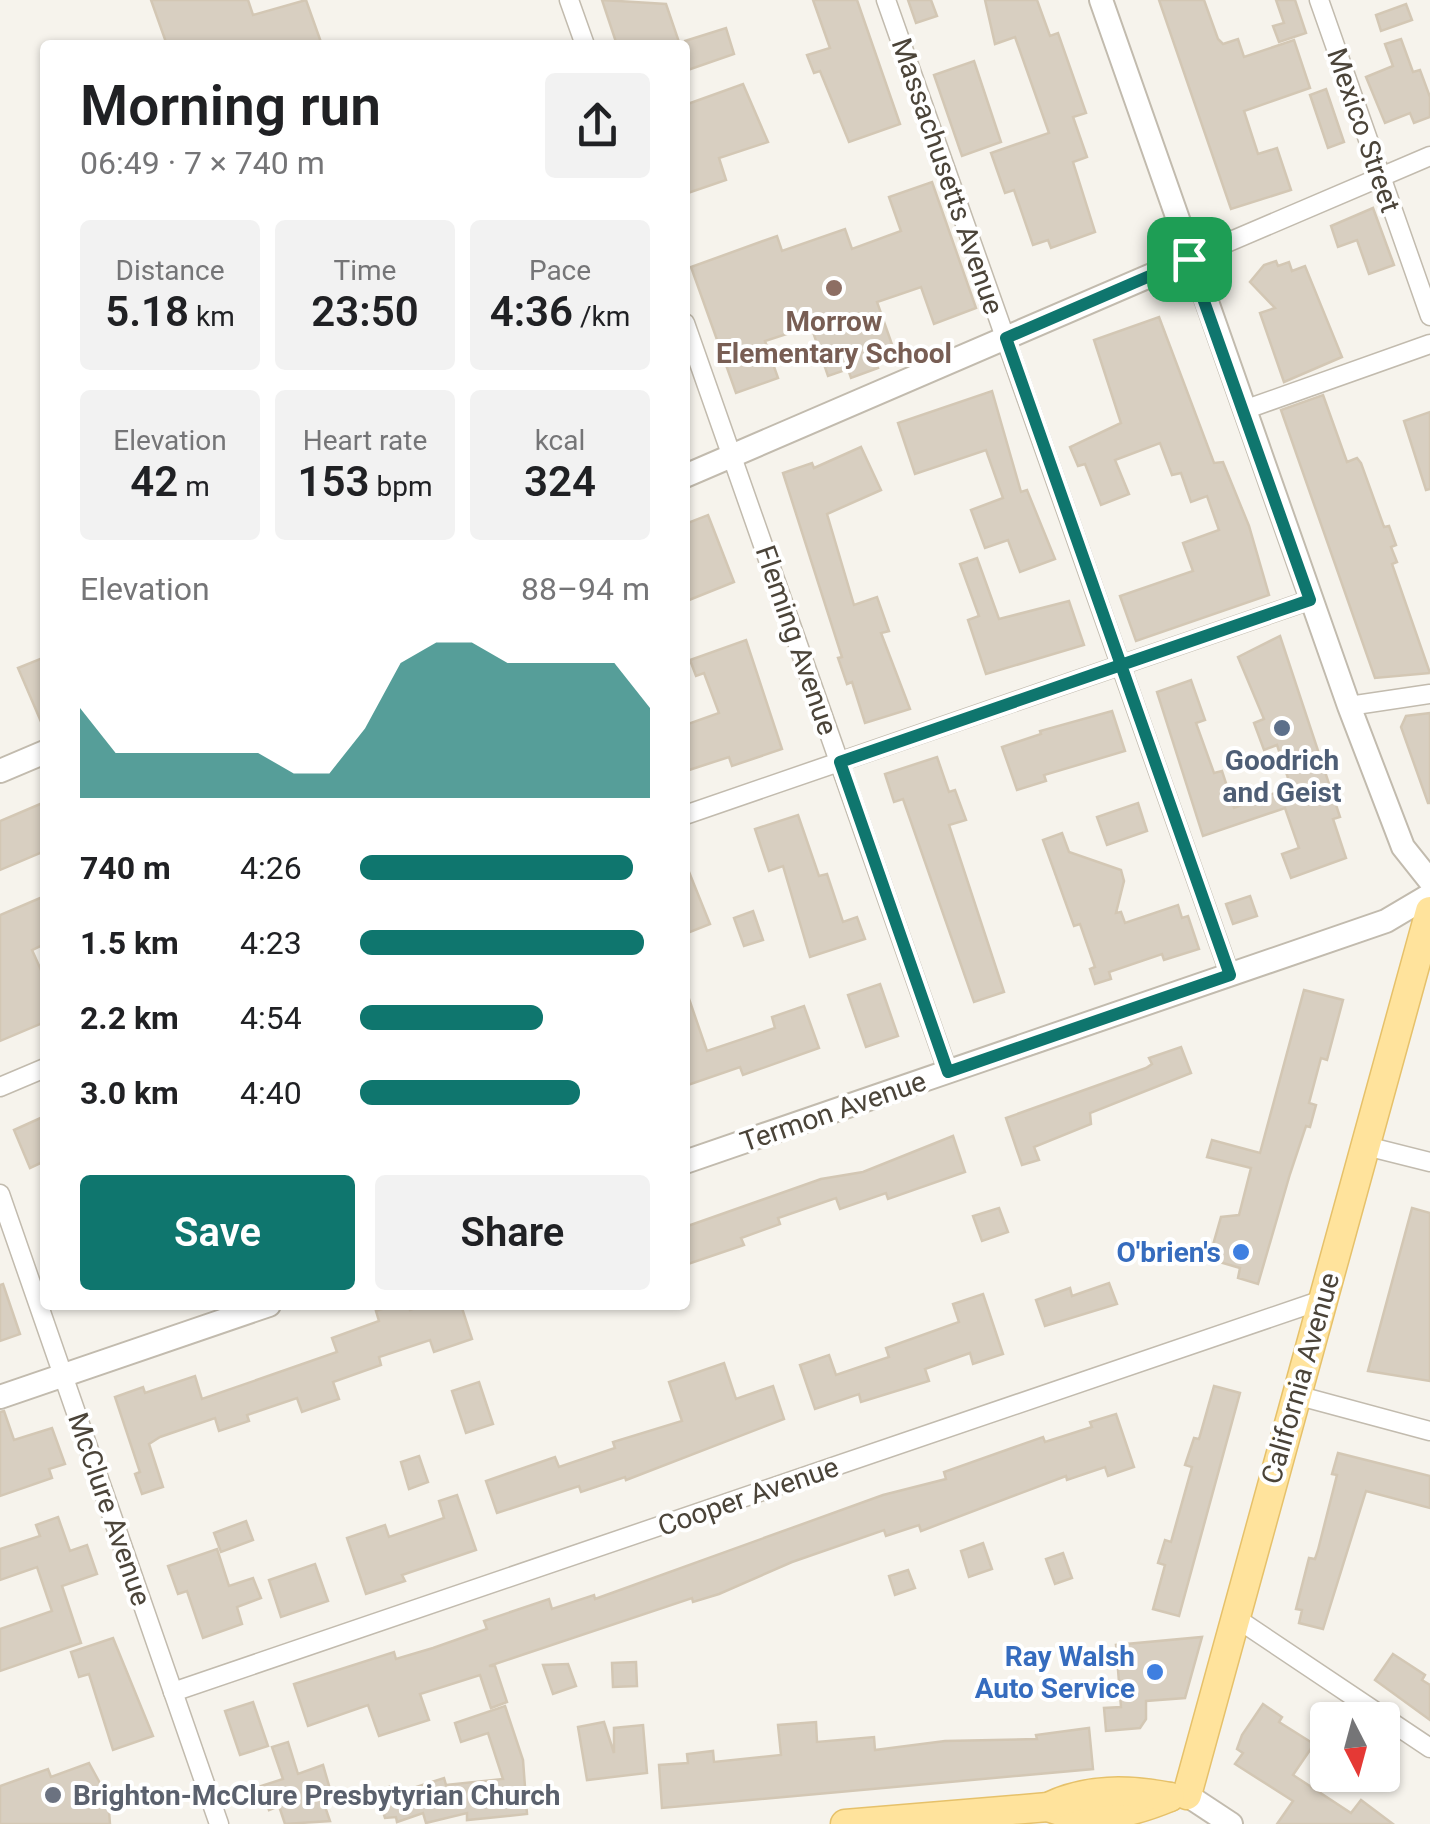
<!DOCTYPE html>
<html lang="en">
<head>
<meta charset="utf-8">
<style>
  body { margin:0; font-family:Roboto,sans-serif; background:#f2f2f2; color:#202124; height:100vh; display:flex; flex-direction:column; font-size:38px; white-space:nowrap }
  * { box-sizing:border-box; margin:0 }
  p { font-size:32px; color:#757577 }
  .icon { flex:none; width:55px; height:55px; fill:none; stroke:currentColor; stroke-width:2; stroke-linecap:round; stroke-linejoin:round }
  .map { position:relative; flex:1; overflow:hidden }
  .sheet { position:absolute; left:40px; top:40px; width:650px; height:1270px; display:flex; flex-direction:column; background:#fff; border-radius:10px; box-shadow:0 2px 8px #0004 }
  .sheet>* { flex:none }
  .needle { width:65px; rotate:174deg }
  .controls { position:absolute; left:1310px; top:1702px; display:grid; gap:20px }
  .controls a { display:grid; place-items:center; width:90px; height:90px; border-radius:10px; background:#fff; box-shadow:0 2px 8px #0004; font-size:50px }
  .pin { position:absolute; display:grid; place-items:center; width:85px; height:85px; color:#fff; margin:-42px; border-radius:20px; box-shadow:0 5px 15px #0006 }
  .round { display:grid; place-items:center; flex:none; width:105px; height:105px; border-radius:10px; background:#f2f2f2 }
  .headline { display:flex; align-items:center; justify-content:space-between; height:170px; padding:0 40px }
  h1 { font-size:55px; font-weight:600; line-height:75px }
  .stats { display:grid; grid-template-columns:repeat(3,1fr); gap:15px; height:170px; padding:10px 40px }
  .stats div { display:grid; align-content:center; border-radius:10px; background:#f2f2f2; text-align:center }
  .stats b { font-size:42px; font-weight:600 }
  .stats small { font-size:28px; font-weight:400 }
  .stats p { font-size:28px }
  .chart { height:280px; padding:20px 40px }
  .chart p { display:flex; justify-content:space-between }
  .chart svg { width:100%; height:180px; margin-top:10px; fill:#0f766e; opacity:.7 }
  .button { display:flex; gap:20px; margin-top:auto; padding:20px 40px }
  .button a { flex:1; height:115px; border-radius:10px; background:#0f766e; color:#fff; font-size:40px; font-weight:600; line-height:115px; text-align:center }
  .button a+a { background:#f2f2f2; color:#202124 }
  ul { padding:0 40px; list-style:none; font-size:32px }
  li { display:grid; grid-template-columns:160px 120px 1fr; align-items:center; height:75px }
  li i { height:25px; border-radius:12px; background:#0f766e }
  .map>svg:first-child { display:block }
  .building { fill:#d8cfc1; stroke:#d3c7b4; stroke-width:2.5 }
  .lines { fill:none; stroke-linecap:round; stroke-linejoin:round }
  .minor-casing { stroke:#c2bbae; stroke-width:21 }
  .tertiary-casing { stroke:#c2bbae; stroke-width:26 }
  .primary-casing { stroke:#e6c16a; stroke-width:31 }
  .minor { stroke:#fff; stroke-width:18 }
  .tertiary { stroke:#fff; stroke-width:22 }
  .primary { stroke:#ffe39c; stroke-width:28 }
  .route-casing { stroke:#fff; stroke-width:20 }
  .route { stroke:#0f766e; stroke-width:12 }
  .education-dot { fill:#8d6e63; stroke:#fff; stroke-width:4 }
  .service-dot { fill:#5c6f8a; stroke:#fff; stroke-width:4 }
  .shop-dot { fill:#3f7fe0; stroke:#fff; stroke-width:4 }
  .worship-dot { fill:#6b7280; stroke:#fff; stroke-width:4 }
  .labels { text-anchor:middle; stroke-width:8; stroke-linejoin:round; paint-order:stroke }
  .street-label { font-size:28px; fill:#4b4439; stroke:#fff }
  .education-label { font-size:28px; font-weight:bold; fill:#785e54; stroke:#fff }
  .service-label { font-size:28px; font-weight:bold; fill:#4e5e75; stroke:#fff }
  .shop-label { font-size:28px; font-weight:bold; fill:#366cbe; stroke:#fff; text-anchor:end }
  .worship-label { font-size:28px; font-weight:bold; fill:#5b616d; stroke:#fff; text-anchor:start }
</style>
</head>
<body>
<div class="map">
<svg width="1430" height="1824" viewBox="0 0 1430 1824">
  <rect width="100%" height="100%" fill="#f6f3ec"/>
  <g class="building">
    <path d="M151,0H248L253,15L306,0L322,45H167Z"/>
    <path d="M602,0L666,4L680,45H617Z"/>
    <path d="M813,0H857L900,124L849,142L820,71L814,73L807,55L830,48Z"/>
    <path d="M908,0H931L937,16L916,23Z"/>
    <path d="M985,0H1037L1050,36L1058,33L1086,113L1073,117L1087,157L1073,162L1095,232L1051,248L1048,240L1033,245L1014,190L1005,193L991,153L1049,133L1015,37L995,44Z"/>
    <path d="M1159,0H1204L1218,39L1223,44L1238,39L1244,57L1294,40L1310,88L1244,111L1258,154L1277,148L1291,190L1231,209Z"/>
    <path d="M1276,0H1295L1306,33L1279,42L1273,26L1284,23Z"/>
    <path d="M1406,4L1412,20L1381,31L1376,15Z"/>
    <path d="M726,28L734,54L685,71V41Z"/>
    <path d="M1401,39L1413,72L1420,70L1430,97V117L1414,123L1410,113L1385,123L1366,77L1393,66L1385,44Z"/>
    <path d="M974,61L1001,142L962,156L934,75Z"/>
    <path d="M743,84L768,142L719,158L726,180L685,194V105Z"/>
    <path d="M1326,89L1344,142L1328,148L1310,95Z"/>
    <path d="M932,182L976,308L934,324L921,287L877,302L895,353L875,360L878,368L851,378L848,369L828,376L811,326L765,341L778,378L736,393L691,267L777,236L782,251L845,229L852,249L901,231L889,197Z"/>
    <path d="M1373,208L1394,265L1369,274L1357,240L1338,247L1331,226Z"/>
    <path d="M1276,261L1278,266L1289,262L1292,271L1305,266L1342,357L1284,382L1260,313L1275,308L1250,282L1264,265Z"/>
    <path d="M1159,317L1214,463L1223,462L1249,526L1269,595L1136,641L1120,596L1193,571L1183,543L1219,530L1207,496L1191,502L1181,473L1172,475L1160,443L1115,460L1129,494L1101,505L1085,464L1078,466L1070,447L1121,423L1094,340Z"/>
    <path d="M992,391L1021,492L1027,490L1055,559L1020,572L1008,540L985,548L971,510L1003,498L986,450L915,474L898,423Z"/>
    <path d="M1323,395L1347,462L1357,458L1361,463L1384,527L1389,526L1396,545L1391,547L1397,562L1392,564L1430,673L1375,678L1281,410Z"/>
    <path d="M1430,412V489L1426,490L1404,421Z"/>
    <path d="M861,447L881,490L827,514L854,605L877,597L889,631L881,633L910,709L865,723L852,682L847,684L838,658L842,657L783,473L812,463L814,468Z"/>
    <path d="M708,515L734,582L689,600L685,588V524Z"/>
    <path d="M977,558L999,619L1069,601L1084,645L986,674L968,620L979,616L960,564Z"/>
    <path d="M1280,636L1340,817L1333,819L1346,858L1291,878L1282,854L1299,848L1285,808L1203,836L1157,692L1191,680L1205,720L1196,723L1214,773L1222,771L1234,808L1291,787L1277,745L1264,750L1254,723L1264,719L1238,657Z"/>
    <path d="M746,640L782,749L732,766L729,757L689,770L685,725L719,713L704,673L696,676L690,660Z"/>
    <path d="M45,657V731L18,668Z"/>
    <path d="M1112,711L1125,751L1044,775L1046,781L1017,790L1002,747L1041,734L1040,731Z"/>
    <path d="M1430,713V803H1428L1401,727L1406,716Z"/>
    <path d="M937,757L949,792L955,790L966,820L949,825L1004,992L974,1002L903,799L894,802L885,774Z"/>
    <path d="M45,802V851L0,870V821Z"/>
    <path d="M1138,803L1147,831L1107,845L1097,817Z"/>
    <path d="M798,815L819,876L827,874L843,922L857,917L865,939L810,957L783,866L769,871L755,829Z"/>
    <path d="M1062,833L1069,852L1121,870L1124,881L1116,913L1121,912L1125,923L1178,905L1182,918L1188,916L1199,949L1164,960L1162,954L1109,972L1111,979L1095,984L1090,969L1095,967L1080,924L1074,926L1043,840Z"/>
    <path d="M685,862L710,924L685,934Z"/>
    <path d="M45,896V944L32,950L45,979V1022L0,1041V915Z"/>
    <path d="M1250,896L1257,916L1233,924L1226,904Z"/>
    <path d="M753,911L763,940L744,946L734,918Z"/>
    <path d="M880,984L898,1036L866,1047L848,995Z"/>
    <path d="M1304,990L1343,1000L1327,1060L1321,1058L1309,1103L1316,1105L1310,1127L1306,1126L1290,1174L1258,1284L1238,1278L1240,1268L1209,1259L1221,1217L1239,1215L1251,1168L1207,1157L1212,1140L1260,1153Z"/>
    <path d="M688,996L707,1051L775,1028L772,1017L804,1006L819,1048L743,1075L740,1067L685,1086Z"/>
    <path d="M1181,1047L1191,1073L1090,1113L1091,1124L1034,1147L1039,1160L1022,1165L1006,1118L1146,1068L1152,1064L1149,1058Z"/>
    <path d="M45,1116V1161L30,1168L14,1130Z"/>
    <path d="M953,1136L965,1172L888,1199L886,1193L840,1209L836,1198L778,1218L780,1224L741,1238L744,1245L685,1265V1227L821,1179L863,1172Z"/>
    <path d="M999,1208L1008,1232L982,1241L973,1216Z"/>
    <path d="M1412,1208L1430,1213V1381L1368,1371Z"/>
    <path d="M1109,1283L1117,1304L1045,1326L1036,1300L1070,1288L1072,1296Z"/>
    <path d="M3,1284L20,1334L0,1341V1285Z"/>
    <path d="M983,1294L1003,1354L973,1364L970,1353L925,1369L929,1381L861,1402L859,1394L815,1409L800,1365L829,1355L836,1375L889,1357L886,1348L959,1322L953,1304Z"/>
    <path d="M394,1305H408L410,1310L424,1305H461L472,1339L434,1352L430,1340L379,1357L381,1365L333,1382L339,1399L302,1412L297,1398L247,1415L249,1421L219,1431L215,1418L160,1437L149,1444L163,1487L142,1494L135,1474L140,1472L115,1397L143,1387L145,1393L195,1376L202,1399L337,1352L332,1338L379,1321L376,1311Z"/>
    <path d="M724,1363L736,1399L773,1386L784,1419L626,1480L625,1477L581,1492L579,1486L497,1513L486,1481L555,1457L559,1467L615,1448L613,1442L682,1421L669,1382Z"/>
    <path d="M479,1382L493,1424L466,1433L452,1391Z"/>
    <path d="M1214,1386L1240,1393L1179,1616L1153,1609L1165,1565L1158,1563L1165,1540L1171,1542L1192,1467L1185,1465L1194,1438L1199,1439Z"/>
    <path d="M4,1411L14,1440L52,1428L65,1464L49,1469L52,1478L0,1496V1412Z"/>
    <path d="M1116,1414L1134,1467L1108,1476L1105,1467L1067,1480L1066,1476L921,1531L919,1525L886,1536L884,1530L792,1562L719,1594L693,1602L692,1598L489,1666H495L507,1702L491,1708L480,1675L420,1694L429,1720L379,1736L368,1705L308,1726L294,1684L394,1652L396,1659L433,1648L487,1629L484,1621L549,1599L552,1609L594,1595L595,1599L883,1495L946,1479L944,1472L1043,1437L1045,1442L1092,1427L1090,1422Z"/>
    <path d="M1338,1453L1430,1476V1508L1366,1491L1323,1629L1299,1623L1302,1610L1296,1609L1309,1558L1315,1559L1318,1550L1337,1475L1332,1474Z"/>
    <path d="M419,1456L428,1482L409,1489L401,1462Z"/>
    <path d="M457,1495L476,1550L402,1575L405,1581L366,1594L347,1538L385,1525L389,1537L444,1518L439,1501Z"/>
    <path d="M58,1517L70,1551L87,1545L97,1574L62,1586L81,1643L0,1671V1629L52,1611L37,1567L0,1580V1549L40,1536L36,1525Z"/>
    <path d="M246,1521L253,1540L221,1552L214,1533Z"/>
    <path d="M983,1543L992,1569L969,1577L961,1551Z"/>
    <path d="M217,1549L229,1586L253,1578L261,1598L237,1607L242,1624L203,1638L187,1591L178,1594L168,1566Z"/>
    <path d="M1063,1553L1072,1578L1055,1584L1046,1559Z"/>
    <path d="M315,1564L328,1601L281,1617L269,1580Z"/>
    <path d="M908,1570L915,1588L895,1595L889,1576Z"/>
    <path d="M1202,1637L1185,1698L1146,1701V1719L1140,1728L1106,1731L1104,1708L1121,1707L1116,1645Z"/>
    <path d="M113,1638L153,1736L113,1750L89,1674L79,1677L71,1652Z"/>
    <path d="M1393,1654L1425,1675L1422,1680L1430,1685V1720L1375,1680Z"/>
    <path d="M636,1662L637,1686L613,1687L612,1663Z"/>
    <path d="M568,1664L576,1686L553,1694L543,1665Z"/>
    <path d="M253,1702L268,1746L240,1755L225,1711Z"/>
    <path d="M1263,1704L1282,1717L1279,1722L1314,1744L1293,1775L1351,1813L1361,1800L1393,1824H1277L1293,1801L1235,1764L1243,1753L1237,1749L1242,1735Z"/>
    <path d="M505,1706L523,1760L527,1814L467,1820V1813L426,1823L423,1813L397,1822L396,1817L385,1818L376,1791L398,1784L401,1792L444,1778L446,1785L503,1779L488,1733L461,1742L455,1723Z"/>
    <path d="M604,1722L614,1753V1728L643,1725L647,1773L587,1780L578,1727Z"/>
    <path d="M816,1722L817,1742L874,1737L875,1750L945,1741L1037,1739L1036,1735L1089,1728L1093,1769L662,1808L659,1765L688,1763L687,1754L713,1751L714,1762L781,1755L778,1725Z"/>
    <path d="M288,1742L298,1774L323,1765L332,1796L320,1792L330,1821L285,1824L279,1806L269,1810L261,1786L283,1779L272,1747Z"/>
    <path d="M89,1763L108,1798L110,1824H0V1786L48,1769L51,1777Z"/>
  </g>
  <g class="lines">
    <defs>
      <g id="minor">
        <path d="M569,0L585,45"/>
        <path d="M886,0L1230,975"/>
        <path d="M1319,0L1430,316"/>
        <path d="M1189,259L1430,156"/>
        <path d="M685,323L948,1072"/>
        <path d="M1244,410L1430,344"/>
        <path d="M1349,706L1430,694"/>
        <path d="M685,815L1310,600"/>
        <path d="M0,1087L45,1068"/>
        <path d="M1366,1146L1430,1162"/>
        <path d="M0,1194L219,1824"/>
        <path d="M1296,1395L1430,1431"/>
        <path d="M1233,1616L1430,1748"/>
        <path d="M173,1692L1322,1300"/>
      </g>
      <g id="tertiary">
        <path d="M1101,0L1349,706L1403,847L1430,881"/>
        <path d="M685,476L1189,259"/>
        <path d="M0,771L45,752"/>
        <path d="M685,1162L1386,921L1430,895"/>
        <path d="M0,1397L269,1305"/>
        <path d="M1187,1795L1231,1824"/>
      </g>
      <g id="primary">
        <path d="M1187,1795L1430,911"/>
        <path d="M1048,1807C1090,1823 1129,1814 1170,1797"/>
        <path d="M845,1824L1048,1807C1087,1788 1128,1789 1170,1797"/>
      </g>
    </defs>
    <use href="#minor" class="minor-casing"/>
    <use href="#tertiary" class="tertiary-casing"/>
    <use href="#primary" class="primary-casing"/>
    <use href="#minor" class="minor"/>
    <use href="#tertiary" class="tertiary"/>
    <use href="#primary" class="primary"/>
  </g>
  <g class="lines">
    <defs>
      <path id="route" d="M1189,259L1006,338L1121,665L840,762L948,1072L1230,975L1121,665L1310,600L1189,259"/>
    </defs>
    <use href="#route" class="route-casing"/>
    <use href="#route" class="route"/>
  </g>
  <circle class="education-dot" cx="834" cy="288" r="10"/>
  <circle class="service-dot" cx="1282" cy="728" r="10"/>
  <g class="shop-dot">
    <circle cx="1241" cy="1252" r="10"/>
    <circle cx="1155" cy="1672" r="10"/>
  </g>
  <circle class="worship-dot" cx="53" cy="1795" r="10"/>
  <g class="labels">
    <g class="street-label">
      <text transform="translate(1364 130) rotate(71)" y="10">Mexico Street</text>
      <text transform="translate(948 176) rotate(71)" y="10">Massachusetts Avenue</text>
      <text transform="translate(797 640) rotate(71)" y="10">Fleming Avenue</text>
      <text transform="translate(833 1111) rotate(-19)" y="10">Termon Avenue</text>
      <text transform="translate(1300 1378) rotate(-74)" y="10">California Avenue</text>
      <text transform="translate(748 1496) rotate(-19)" y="10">Cooper Avenue</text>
      <text transform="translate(110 1509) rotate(71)" y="10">McClure Avenue</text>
    </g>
    <g class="education-label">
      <text x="834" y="331">Morrow<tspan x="834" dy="32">Elementary School</tspan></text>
    </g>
    <g class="service-label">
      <text x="1282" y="770">Goodrich<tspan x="1282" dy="32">and Geist</tspan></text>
    </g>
    <g class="shop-label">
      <text x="1221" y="1262">O'brien's</text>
      <text x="1135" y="1666">Ray Walsh<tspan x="1135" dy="32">Auto Service</tspan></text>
    </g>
    <g class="worship-label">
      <text x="73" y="1805">Brighton-McClure Presbytyrian Church</text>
    </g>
  </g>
</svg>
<div class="controls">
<a><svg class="needle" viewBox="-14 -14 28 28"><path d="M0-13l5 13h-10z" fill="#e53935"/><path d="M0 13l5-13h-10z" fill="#757577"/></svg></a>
</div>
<div class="pin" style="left:1189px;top:259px;background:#1e9e55"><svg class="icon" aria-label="arrive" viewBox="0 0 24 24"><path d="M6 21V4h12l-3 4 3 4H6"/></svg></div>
<section class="sheet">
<div class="headline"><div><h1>Morning run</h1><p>06:49 · 7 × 740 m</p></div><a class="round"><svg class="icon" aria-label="share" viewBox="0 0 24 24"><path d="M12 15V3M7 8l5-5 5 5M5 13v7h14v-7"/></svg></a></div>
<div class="stats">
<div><p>Distance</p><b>5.18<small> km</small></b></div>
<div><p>Time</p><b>23:50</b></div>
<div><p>Pace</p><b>4:36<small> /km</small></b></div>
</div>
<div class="stats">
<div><p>Elevation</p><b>42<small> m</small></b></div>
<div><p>Heart rate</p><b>153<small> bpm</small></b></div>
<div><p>kcal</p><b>324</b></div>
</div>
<div class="chart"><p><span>Elevation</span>88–94 m</p>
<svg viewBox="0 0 160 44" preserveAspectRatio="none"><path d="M0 44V22L10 33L20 33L30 33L40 33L50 33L60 38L70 38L80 27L90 11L100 6L110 6L120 11L130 11L140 11L150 11L160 22V44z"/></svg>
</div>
<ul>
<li><b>740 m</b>4:26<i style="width:94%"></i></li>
<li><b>1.5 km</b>4:23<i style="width:98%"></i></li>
<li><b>2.2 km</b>4:54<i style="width:63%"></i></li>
<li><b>3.0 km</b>4:40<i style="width:76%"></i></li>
</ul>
<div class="button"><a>Save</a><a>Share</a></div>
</section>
</div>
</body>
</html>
